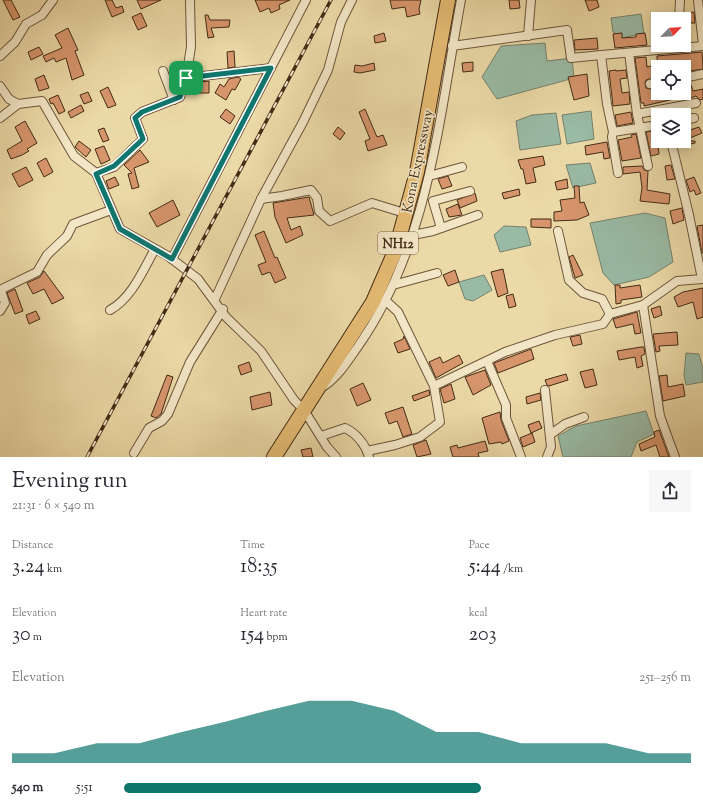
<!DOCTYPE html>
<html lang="en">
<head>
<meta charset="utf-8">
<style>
  body { margin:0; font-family:"Sorts Mill Goudy",serif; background:#f7f7f7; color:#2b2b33; height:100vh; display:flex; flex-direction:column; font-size:15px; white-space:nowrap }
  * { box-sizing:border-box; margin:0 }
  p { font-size:13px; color:#7c7c81 }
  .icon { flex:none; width:22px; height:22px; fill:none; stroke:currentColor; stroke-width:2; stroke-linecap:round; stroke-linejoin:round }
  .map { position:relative; height:457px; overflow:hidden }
  .panel { display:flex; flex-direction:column; background:#fff; flex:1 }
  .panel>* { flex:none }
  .needle { width:26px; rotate:65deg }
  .tools { position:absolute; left:651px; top:12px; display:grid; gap:8px }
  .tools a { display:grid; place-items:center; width:40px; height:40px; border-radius:0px; background:#fff; box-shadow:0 2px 10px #0003; font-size:20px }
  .pin { position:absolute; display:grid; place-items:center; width:34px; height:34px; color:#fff; margin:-17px; border-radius:8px; box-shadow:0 2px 6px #0006 }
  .round { display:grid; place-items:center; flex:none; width:42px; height:42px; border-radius:0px; background:#f7f7f7 }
  .overview { display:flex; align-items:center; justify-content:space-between; height:68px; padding:0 12px }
  h1 { font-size:22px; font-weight:600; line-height:30px }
  .metrics { display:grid; grid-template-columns:repeat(3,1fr); gap:6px; height:68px; padding:4px 12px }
  .metrics div { display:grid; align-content:center }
  .metrics b { font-size:20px; font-weight:600 }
  .metrics small { font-size:11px; font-weight:400 }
  .metrics p { font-size:11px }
  .chart { height:112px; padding:8px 12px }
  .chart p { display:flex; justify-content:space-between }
  .chart svg { width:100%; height:72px; margin-top:4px; fill:#0f766e; opacity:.7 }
  ul { padding:0 12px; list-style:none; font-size:13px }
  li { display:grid; grid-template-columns:64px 48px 1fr; align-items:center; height:30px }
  li i { height:10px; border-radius:5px; background:#0f766e }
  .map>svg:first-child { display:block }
  .water { fill:#99baa5; stroke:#77816b }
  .building { fill:#d7956c; stroke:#432b15 }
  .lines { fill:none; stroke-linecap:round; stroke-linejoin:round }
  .minor-casing { stroke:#6d563a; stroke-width:10 }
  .trunk-casing { stroke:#432b15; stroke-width:16 }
  .minor { stroke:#f2e6c6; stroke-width:8 }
  .trunk { stroke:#e6bc74; stroke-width:14 }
  .rail-casing { stroke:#432b15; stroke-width:3.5 }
  .rail { stroke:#f2e6c6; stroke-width:2; stroke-dasharray:6; stroke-linecap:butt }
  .route-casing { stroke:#fff; stroke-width:8 }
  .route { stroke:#0f766e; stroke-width:5 }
  .labels { text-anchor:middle; stroke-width:3; stroke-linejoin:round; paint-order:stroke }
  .shield { fill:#f2e6c6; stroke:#78634a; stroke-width:1 }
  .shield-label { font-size:13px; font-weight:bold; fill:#432b15 }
  .street-label { font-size:14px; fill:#432b15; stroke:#f2e6c6 }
</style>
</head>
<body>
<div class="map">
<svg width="703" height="457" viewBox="0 0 703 457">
  <rect width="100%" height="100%" fill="#ebd9a7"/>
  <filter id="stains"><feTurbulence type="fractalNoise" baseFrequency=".005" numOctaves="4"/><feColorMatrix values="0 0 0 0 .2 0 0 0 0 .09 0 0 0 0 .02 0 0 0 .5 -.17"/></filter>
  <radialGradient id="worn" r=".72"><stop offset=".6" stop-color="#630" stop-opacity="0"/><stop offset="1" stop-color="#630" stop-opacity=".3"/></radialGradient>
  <g class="water">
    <path d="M641,14L644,33L622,38L613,32L611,18Z"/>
    <path d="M545,43L547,61L572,58L574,78L497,99L482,77L501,46Z"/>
    <path d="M591,111L594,139L567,144L562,115Z"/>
    <path d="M556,113L561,144L520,150L516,121L532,115Z"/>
    <path d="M590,163L596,183L573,188L566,165Z"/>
    <path d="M645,213L665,218L673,262L649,277L614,285L603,273L590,223Z"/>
    <path d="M504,226L526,227L531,245L500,252L494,235Z"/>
    <path d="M484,275L492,290L473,301L465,299L459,282Z"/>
    <path d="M686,353L699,354L703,369V382L686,385L684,375Z"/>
    <path d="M646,411L654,434L637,442L631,457H563L558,436L576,426Z"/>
  </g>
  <g class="building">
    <path d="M3,0H11L20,17L13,20Z"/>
    <path d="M105,0H112L116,8L122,6L124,12L112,17Z"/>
    <path d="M137,0H161L141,9Z"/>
    <path d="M255,0H290L279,5L280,9L271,13L269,8L260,12Z"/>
    <path d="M390,0H421L419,9L420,14L407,17L405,7L392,9Z"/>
    <path d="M509,0H519L520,8L510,9Z"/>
    <path d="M585,0H597L599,7L589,11Z"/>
    <path d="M694,12L695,23H685V13Z"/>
    <path d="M141,13L147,26L138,30L132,17Z"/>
    <path d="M205,15H208L210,20H230L229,27L211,28L214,37L208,38Z"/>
    <path d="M68,28L78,50L75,51L84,75L72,80L66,58L56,62L54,58L46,62L43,56L62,48L55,35Z"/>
    <path d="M384,33L386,41L375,43L374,36Z"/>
    <path d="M622,33V38L636,37V34L645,33L647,45L615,48L613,34Z"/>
    <path d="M597,38L598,49L575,50L574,40Z"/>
    <path d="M39,47L43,54L31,60L28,52Z"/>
    <path d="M234,51L235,67L228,68L227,52Z"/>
    <path d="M702,52L703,69L684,72V67H657V56Z"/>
    <path d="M646,57L647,67L655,65L658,77L646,80L645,83L646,88L651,89L658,88V93L661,94L673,93L674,99L644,106V103H641L635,58Z"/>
    <path d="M473,62V71L463,72L462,63Z"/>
    <path d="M374,63L375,70L360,73L354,72L355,65L362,66Z"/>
    <path d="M616,70V71L626,70L627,78L620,79L622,93L629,92L630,104L613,106L609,71Z"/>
    <path d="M587,74L589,96L574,100L568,77Z"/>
    <path d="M44,75L49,88L39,91L35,79Z"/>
    <path d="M238,77L241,79L235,90L232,89L226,100L215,93L220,84L224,87L229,79Z"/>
    <path d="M209,81V93H199L200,82Z"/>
    <path d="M690,82L693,91L703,89V99L700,100L696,96L687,99L684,83Z"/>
    <path d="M108,87L116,105L108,108L100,91Z"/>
    <path d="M88,92L92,101L84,104L80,95Z"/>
    <path d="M58,95L65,111L59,114L53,103L51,104L49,99Z"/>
    <path d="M81,105L84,111L71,118L68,112Z"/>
    <path d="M226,109L235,116L230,124L220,117Z"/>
    <path d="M365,109L377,137L383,135L387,145L368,151L365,141L370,139L359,112Z"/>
    <path d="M631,112L633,123L617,126L615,115Z"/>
    <path d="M25,121L37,143L27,149L29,151L22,155L11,159L7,150L22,141L15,127Z"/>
    <path d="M338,127L345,133L340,140L333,134Z"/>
    <path d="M699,127L702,133L690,138L691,141H695V143L678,147L677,141H684V132Z"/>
    <path d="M104,128L109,140L103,142L98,130Z"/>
    <path d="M653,131L656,141H666V145L658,146L659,154L651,156L646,132Z"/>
    <path d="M636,134L641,158L622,161L618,140L632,137L631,135Z"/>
    <path d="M79,141L91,150L86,157L75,147Z"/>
    <path d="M607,142L610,158L604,159L603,152L586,155L585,146Z"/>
    <path d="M104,146L110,160L101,164L95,149Z"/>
    <path d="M140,150L149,162L134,168L139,187L132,189L128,174L132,173L124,165Z"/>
    <path d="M543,156L545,165L533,168L536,182L526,184L523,169H521L518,160Z"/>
    <path d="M46,158L53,172L44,177L37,163Z"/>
    <path d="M671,165L675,179L667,180L665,166Z"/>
    <path d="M642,166L644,170L648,171L647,190L670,194L669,204L640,201L642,188L640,172L623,174V167Z"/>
    <path d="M26,167L33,180L19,187L12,174Z"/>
    <path d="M448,176L452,186L442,189L438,179Z"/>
    <path d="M115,177L119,185L109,189L106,181Z"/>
    <path d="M694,177L701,193L696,195L694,190L690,192L686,180Z"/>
    <path d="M567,179L568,188L557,190L555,182Z"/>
    <path d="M574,186H579L580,203L584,202L589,215L577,220L554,221V212L562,211L560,200L575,198Z"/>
    <path d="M519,189L520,195L504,199L502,193Z"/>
    <path d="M475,193L477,201L460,208L457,200Z"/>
    <path d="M309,197L314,215L287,218L291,230L300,226L303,235L286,243L275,217L273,203Z"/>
    <path d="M173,200L180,215L157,227L149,213Z"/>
    <path d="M458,204L462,215L449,217L446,209Z"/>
    <path d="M682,208L684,220L673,224L670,211Z"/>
    <path d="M531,219H551V228L531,227Z"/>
    <path d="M703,225V253H702L697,226Z"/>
    <path d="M264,231L275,258L277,257L286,278L275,283L270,272L262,275L258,265L266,262L255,235Z"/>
    <path d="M573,255L583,275L575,278L569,257Z"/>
    <path d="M503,269L508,293L498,297L491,272Z"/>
    <path d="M455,270L459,282L448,286L443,275Z"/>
    <path d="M44,271L64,298L52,304L44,289L33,294L27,283L40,277Z"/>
    <path d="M615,285H620V288L640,285L642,297L621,300V303L616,304Z"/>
    <path d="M703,288V317L697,319L693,302L678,307L674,297L683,292Z"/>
    <path d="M15,289L23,311L15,314L7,293Z"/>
    <path d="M513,294L516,306L509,308L506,296Z"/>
    <path d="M660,306L662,315L654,318L651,309Z"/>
    <path d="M36,311L40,319L29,324L26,315Z"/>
    <path d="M637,312L641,333L635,334L633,324L616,328L613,319Z"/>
    <path d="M677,332L678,345L659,346L660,351L656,352L653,334Z"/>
    <path d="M580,335L582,344L573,346L570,337Z"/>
    <path d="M404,336L410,349L398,353L394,343L403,339Z"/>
    <path d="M641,347H644L645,354L641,356L643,366L637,368L635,357L619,360L617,351Z"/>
    <path d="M531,349L534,359L498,373L494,363Z"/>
    <path d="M459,355L463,363L436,378L429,362L440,357L443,363Z"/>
    <path d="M249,362L252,371L241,375L238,366Z"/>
    <path d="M593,369L597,385L585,388L580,372Z"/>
    <path d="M485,370L491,385L473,395L465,377Z"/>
    <path d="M566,374L568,380L549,386L547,385L545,380Z"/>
    <path d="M167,375L173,377L161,414L156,418L151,416Z"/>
    <path d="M667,375L668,387L683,384L685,396L663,401L659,376Z"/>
    <path d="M363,383L371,400L357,406L350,389Z"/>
    <path d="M451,384L455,399L444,403L440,389Z"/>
    <path d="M429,390L430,395L414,401L412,396Z"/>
    <path d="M270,392L272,405L252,410L250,397Z"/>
    <path d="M540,393L541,400L527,404L526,397Z"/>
    <path d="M403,407L412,434L403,437L397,421L389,424L385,413Z"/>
    <path d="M500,412L501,420L509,441L502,444L501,442L489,444L482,418Z"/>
    <path d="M539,421L542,428L531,433L528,425Z"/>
    <path d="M659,430L669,457H660L656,445L641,451L639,444L655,437L654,432Z"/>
    <path d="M532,433L535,442L523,447L520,438Z"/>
    <path d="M426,440L431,454L417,457L413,445Z"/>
    <path d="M485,441L488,451L478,453L479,457H453L450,447L457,445L458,448Z"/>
    <path d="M311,448L313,457H303L301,450Z"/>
  </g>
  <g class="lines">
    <defs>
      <g id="minor">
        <path d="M698,0L703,45"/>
        <path d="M679,19L680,0"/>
        <path d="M528,36L531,0"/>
        <path d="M452,46L567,30L571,58L601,55"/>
        <path d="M629,53L637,114L648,166"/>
        <path d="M0,56L15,42L26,24L42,15L53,0"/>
        <path d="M163,71L174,100"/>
        <path d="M186,78L271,68"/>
        <path d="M684,78L703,74"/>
        <path d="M650,84L658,82"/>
        <path d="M0,86L9,99L18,104L42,101L74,156L96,173L120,229L168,256L198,279L226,317L261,351L294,400L304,410L327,447L336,457"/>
        <path d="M637,114L696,103"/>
        <path d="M0,118L18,104"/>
        <path d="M684,120L694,118"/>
        <path d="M613,132L658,125"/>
        <path d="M671,141L689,215L702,279"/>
        <path d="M96,173L114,167L143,139L135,118L142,112L180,97L186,78L191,47L190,0"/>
        <path d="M618,173L612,137L613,132L607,104L601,55L703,46"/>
        <path d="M429,176L462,167"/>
        <path d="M261,199L282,196L311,190L317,198L319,211L330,221L372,203L398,211"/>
        <path d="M441,228L433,201L470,191"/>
        <path d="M558,231L569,280L583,293L602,299L610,314"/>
        <path d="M413,235L433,231L478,215"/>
        <path d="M172,259L306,0"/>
        <path d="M393,285L437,273"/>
        <path d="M0,290L37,272L47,255L67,236L73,224L111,210"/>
        <path d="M215,299L261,199L303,122L328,70L341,22L352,0"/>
        <path d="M110,310C132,298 143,270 155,249"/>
        <path d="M0,311L5,303L1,291"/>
        <path d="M487,361L506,405V418L521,457"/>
        <path d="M324,386C339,376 349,359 359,345C429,244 439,118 461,0"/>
        <path d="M434,386L505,352L555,335L603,324L610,314L643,305"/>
        <path d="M545,390L551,447L547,457"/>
        <path d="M551,434L565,424L584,417"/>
        <path d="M321,436L345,428C356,433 366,445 369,457"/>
        <path d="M367,451L395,445L420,437L440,422L434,386L398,312L385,300"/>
        <path d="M134,453L149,428L162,421L168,414L190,362L223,309"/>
        <path d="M675,457L660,416L643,305L677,281L703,279"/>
      </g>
      <path id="trunk" d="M274,457L373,302L396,249L417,172L448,0"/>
    </defs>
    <use href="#minor" class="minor-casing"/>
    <use href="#trunk" class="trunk-casing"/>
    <use href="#minor" class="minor"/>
    <use href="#trunk" class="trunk"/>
    <defs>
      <path id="rail" d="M87,457L331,0"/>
    </defs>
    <use href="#rail" class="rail-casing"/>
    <use href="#rail" class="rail"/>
  </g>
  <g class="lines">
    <defs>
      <path id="route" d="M271,68L172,259L120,229L96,174L114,166L143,139L135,118L142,112L180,97L186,78Z"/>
    </defs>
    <use href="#route" class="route-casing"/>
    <use href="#route" class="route"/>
  </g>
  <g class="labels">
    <rect class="shield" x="378" y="232" width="40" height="22" rx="3"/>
    <g class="shield-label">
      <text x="398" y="248">NH12</text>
    </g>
    <g class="street-label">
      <text transform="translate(417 161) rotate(-78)" y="5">Kona Expressway</text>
    </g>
  </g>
  <rect width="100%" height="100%" filter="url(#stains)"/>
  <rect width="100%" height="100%" fill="url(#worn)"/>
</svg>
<div class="tools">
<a><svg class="needle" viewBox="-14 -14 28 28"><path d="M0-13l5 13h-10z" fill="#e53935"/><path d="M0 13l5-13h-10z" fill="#7c7c81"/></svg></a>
<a><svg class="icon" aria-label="locate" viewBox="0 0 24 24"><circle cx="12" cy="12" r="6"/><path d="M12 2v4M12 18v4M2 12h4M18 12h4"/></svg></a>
<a><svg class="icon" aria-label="layers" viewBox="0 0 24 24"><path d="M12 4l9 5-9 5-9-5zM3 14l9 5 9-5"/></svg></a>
</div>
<div class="pin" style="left:186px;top:78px;background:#1e9e55"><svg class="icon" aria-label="arrive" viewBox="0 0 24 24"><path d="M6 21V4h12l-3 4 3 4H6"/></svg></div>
</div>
<section class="panel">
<div class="overview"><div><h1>Evening run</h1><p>21:31 · 6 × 540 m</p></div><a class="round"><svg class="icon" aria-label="share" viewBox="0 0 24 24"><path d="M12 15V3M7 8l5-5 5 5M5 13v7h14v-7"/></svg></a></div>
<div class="metrics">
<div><p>Distance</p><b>3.24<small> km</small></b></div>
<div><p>Time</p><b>18:35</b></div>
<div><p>Pace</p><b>5:44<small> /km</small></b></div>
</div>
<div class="metrics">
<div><p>Elevation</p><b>30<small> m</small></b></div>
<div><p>Heart rate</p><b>154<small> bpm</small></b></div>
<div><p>kcal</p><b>203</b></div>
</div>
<div class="chart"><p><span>Elevation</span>251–256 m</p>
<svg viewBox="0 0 160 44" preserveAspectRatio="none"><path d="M0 44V38L10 38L20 32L30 32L40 25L50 19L60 12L70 6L80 6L90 12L100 25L110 25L120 32L130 32L140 32L150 38L160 38V44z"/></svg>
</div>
<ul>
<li><b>540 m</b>5:51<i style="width:63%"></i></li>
</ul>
</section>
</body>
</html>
